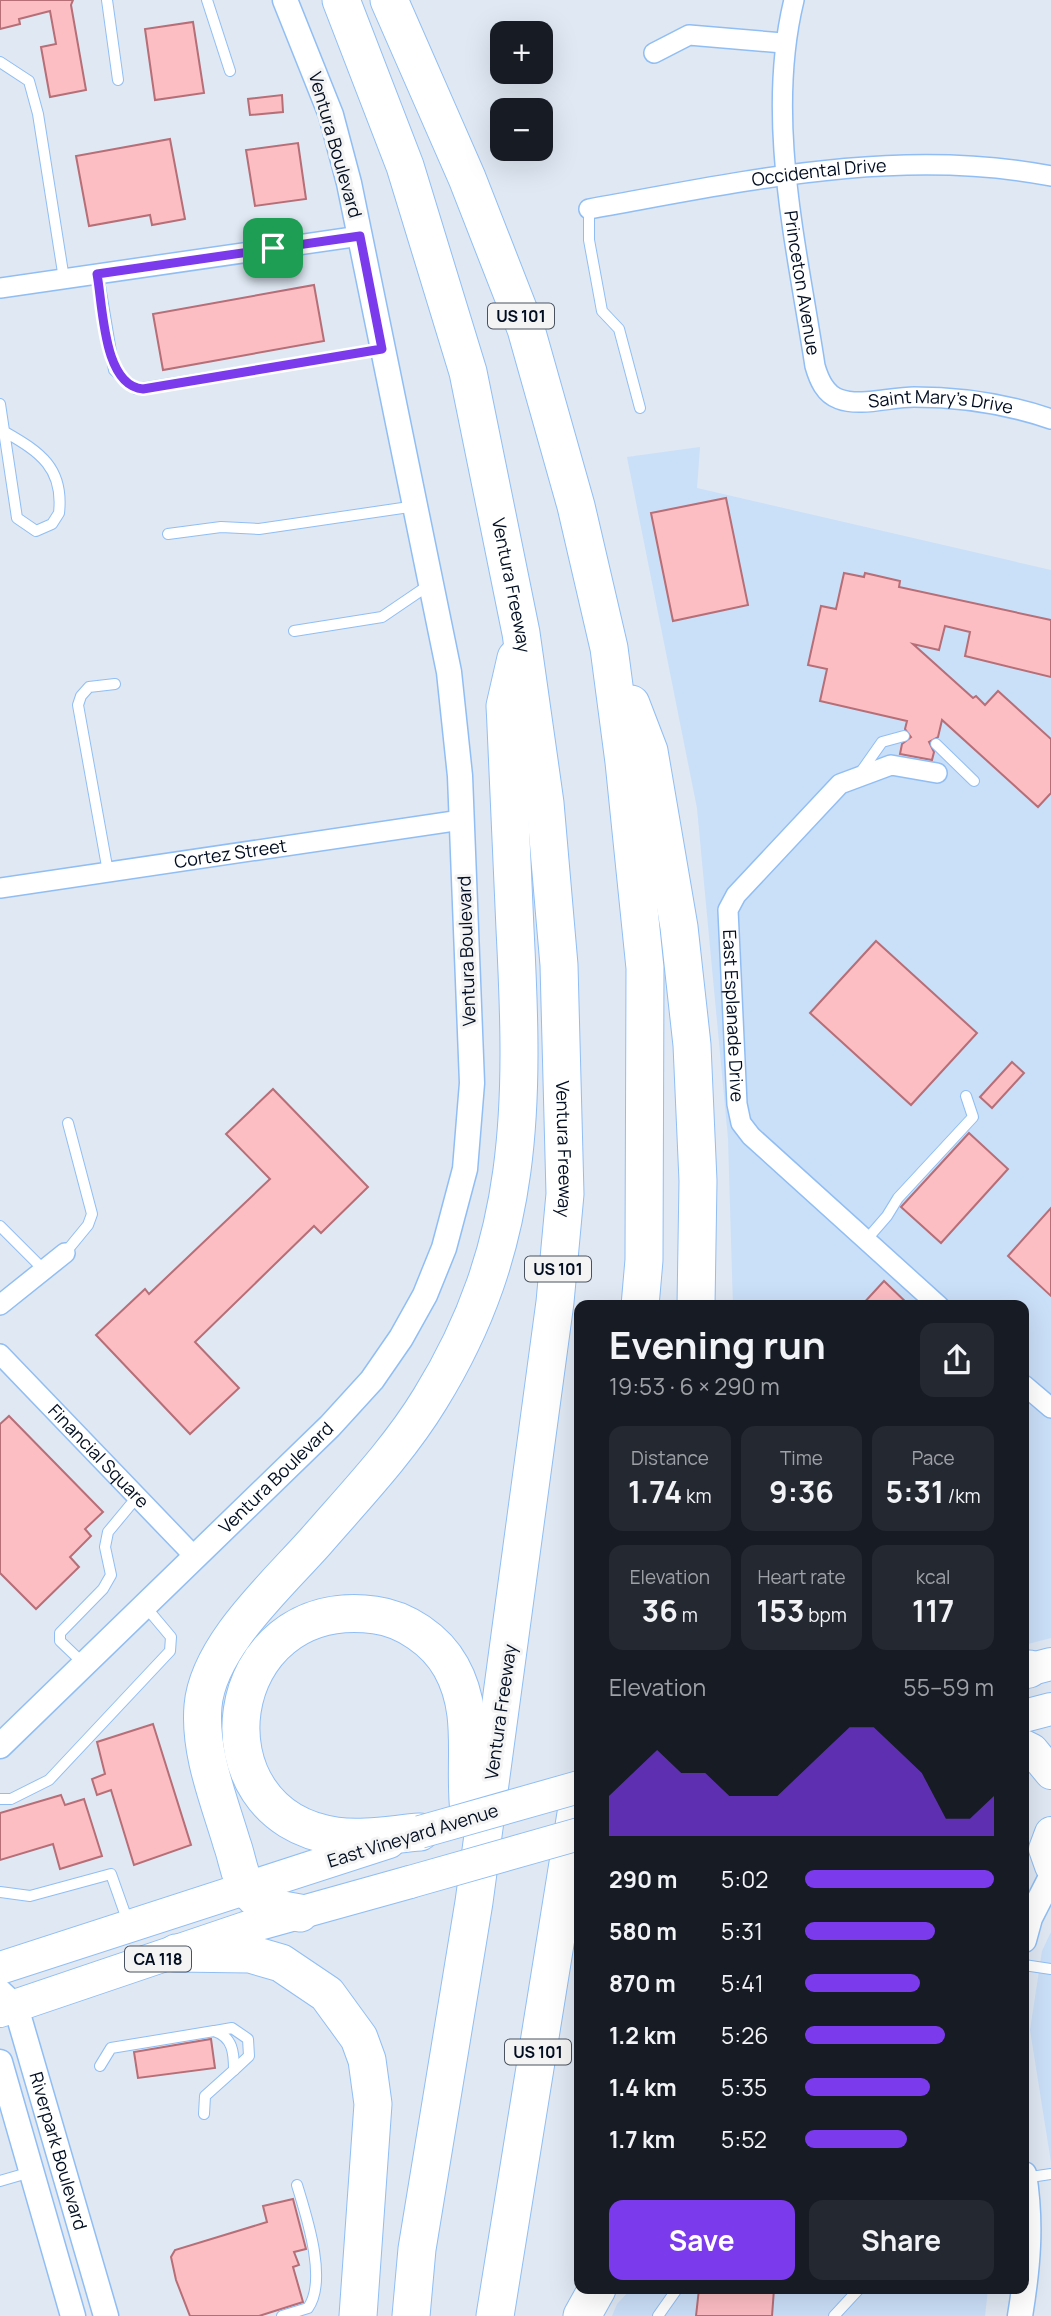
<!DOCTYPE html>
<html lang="en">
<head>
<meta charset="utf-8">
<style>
  body { margin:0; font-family:Manrope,sans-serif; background:#242831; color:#f1f3f6; height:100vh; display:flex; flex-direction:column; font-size:26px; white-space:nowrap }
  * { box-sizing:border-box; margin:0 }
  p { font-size:23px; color:#9ea1a6 }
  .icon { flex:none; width:38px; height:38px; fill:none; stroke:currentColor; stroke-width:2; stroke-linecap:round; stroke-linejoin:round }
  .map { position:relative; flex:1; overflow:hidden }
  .side { position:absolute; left:574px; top:1300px; width:455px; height:994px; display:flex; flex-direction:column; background:#171b24; border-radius:14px; box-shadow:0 7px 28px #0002 }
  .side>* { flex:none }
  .controls { position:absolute; left:490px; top:21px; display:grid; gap:14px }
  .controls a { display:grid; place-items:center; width:63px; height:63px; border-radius:14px; background:#171b24; box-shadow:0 7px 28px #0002; font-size:35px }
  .pin { position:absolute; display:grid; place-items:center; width:60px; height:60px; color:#fff; margin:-30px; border-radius:14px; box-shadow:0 4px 10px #0006 }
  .round { display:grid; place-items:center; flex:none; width:74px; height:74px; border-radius:14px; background:#242831 }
  .headline { display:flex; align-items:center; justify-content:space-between; height:119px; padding:0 35px }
  h1 { font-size:38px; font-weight:700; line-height:52px }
  .stats { display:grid; grid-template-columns:repeat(3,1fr); gap:10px; height:119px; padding:7px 35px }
  .stats div { display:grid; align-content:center; border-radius:14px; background:#242831; text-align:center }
  .stats b { font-size:30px; font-weight:700 }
  .stats small { font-size:19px; font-weight:400 }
  .stats p { font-size:19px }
  .chart { height:196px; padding:14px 35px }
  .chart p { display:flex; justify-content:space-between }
  .chart svg { width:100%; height:126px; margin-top:7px; fill:#7c3aed; opacity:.7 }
  .primary-button { display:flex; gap:14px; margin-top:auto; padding:14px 35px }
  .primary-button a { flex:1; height:80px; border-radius:14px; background:#7c3aed; color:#fff; font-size:28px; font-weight:700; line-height:80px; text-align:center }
  .primary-button a+a { background:#242831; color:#f1f3f6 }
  ul { padding:0 35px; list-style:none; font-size:23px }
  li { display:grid; grid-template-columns:112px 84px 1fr; align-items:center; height:52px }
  li i { height:18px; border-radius:9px; background:#7c3aed }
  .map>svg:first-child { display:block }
  .built { fill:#cadff8 }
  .building { fill:#fcbdc3; stroke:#b66e77; stroke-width:2 }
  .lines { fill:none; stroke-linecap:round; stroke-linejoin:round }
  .service-casing { stroke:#90bef4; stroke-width:12 }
  .minor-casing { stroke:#90bef4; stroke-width:22 }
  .tertiary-casing { stroke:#90bef4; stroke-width:27 }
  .primary-casing { stroke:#90bef4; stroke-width:34 }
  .motorway-casing { stroke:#90bef4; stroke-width:39 }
  .service { stroke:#fff; stroke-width:10 }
  .minor { stroke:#fff; stroke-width:19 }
  .tertiary { stroke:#fff; stroke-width:24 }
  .primary { stroke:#fff; stroke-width:32 }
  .motorway { stroke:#fff; stroke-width:37 }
  .primary-bridge-casing { stroke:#90bef4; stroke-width:34; stroke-linecap:butt }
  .primary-bridge { stroke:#fff; stroke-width:32 }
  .route-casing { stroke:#fff; stroke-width:14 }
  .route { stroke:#7c3aed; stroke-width:9 }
  .labels { text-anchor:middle; stroke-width:6; stroke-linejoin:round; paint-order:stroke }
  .shield { fill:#f4f4f4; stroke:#4a5260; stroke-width:2 }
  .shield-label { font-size:16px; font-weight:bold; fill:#010d20 }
  .street-label { font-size:18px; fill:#010d20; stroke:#f4f4f4 }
</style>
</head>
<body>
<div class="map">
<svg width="1051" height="2316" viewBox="0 0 1051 2316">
  <rect width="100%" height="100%" fill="#dfe8f3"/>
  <g class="built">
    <path d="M700,447L697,488L1051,570V1638L1024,1645V1306L733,1305L728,1138L697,808L627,457Z"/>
    <path d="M1051,1932V2162L1030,2030L1042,1951Z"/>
    <path d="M631,2289H988L985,2316H612L617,2304Z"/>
  </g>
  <g class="building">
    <path d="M0,0H73L71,5L86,90L50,97L41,47L56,44L50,11L19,19L20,24L0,29Z"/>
    <path d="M193,22L204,93L155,100L145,29Z"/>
    <path d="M282,95L283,112L250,115L248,99Z"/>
    <path d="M170,139L185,219L152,225L150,215L89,226L76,156Z"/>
    <path d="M298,143L306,199L255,206L246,150Z"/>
    <path d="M314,285L324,341L163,370L153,314Z"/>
    <path d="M726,498L748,605L673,621L651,513Z"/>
    <path d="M844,573L864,577L865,573L900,581L899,587L1051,620V677L965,656L970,632L945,626L939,650L913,644L973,698L976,696L985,705L998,691L1051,739V793L1038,807L942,720L938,737L929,742L934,752L932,760L900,754L902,744L911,737L905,729L907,721L820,701L827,669L808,665L821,606L836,609Z"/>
    <path d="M876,941L977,1033L911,1105L810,1013Z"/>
    <path d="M1012,1062L1024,1073L992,1108L980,1097Z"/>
    <path d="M273,1089L368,1187L321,1233L314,1226L195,1342L239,1388L190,1434L96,1335L145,1289L149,1294L270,1179L226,1134Z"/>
    <path d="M969,1133L1008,1169L941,1243L901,1207Z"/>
    <path d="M1051,1208V1296L1008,1256Z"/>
    <path d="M884,1281L910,1306H861Z"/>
    <path d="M9,1416L103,1512L85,1529L91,1536L70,1557L79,1567L36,1609L0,1573V1424Z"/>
    <path d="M153,1724L191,1845L134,1865L111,1790L97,1795L92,1779L105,1774L97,1742Z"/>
    <path d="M61,1795L65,1805L84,1799L102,1856L60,1869L53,1844L0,1860V1813Z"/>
    <path d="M211,2039L215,2068L138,2078L134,2052Z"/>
    <path d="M293,2199L306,2249L294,2252L299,2265L293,2267L303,2302L259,2316H190L176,2280L171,2257L175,2250L267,2222L263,2206Z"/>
    <path d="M699,2289H774L772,2316H696Z"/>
  </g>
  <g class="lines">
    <defs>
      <g id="service">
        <path d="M107,0L118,80"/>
        <path d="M207,0L230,71"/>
        <path d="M0,62L29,81L38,114L64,279"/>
        <path d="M589,209V240L602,311L619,329L640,408"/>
        <path d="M98,274L114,370L136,389L382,349"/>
        <path d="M0,404L17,518L36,531L52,524L59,513C64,468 40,452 5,432"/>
        <path d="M168,534L221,527L259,529L416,506"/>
        <path d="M294,631L382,617L429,585"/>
        <path d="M936,744L974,781"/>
        <path d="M858,776L882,742L904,736"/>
        <path d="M108,872L78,705L81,696L89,687L115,684"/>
        <path d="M0,1226L44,1270"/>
        <path d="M867,1239L887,1216L898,1198L973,1117L966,1096"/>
        <path d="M65,1253L88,1225L92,1214L68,1123"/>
        <path d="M84,1664L60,1641V1633L103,1589L111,1575L105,1547L108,1532L137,1497"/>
        <path d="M0,1799H11L49,1780L170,1651L171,1637L145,1606"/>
        <path d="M0,1892L30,1896L111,1874L128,1922"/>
        <path d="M1024,1965L1051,1969"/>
        <path d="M215,2031L232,2028L248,2039L249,2056L234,2070"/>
        <path d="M100,2066L111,2048L214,2031C233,2037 234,2053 234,2070L205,2096L204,2114"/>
        <path d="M1024,2178L1051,2174"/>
        <path d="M0,2181L31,2172"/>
        <path d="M282,2316L308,2308C328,2280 306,2215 297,2185"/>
        <path d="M658,2316L677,2289"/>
        <path d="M834,2316L859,2289"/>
      </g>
      <g id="minor">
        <path id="s1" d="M794,0C765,119 797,247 815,366C819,380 825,394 839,399C860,407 891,397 914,397C960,397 1007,404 1051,419"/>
        <path d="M654,53L689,35L783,43"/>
        <path id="s2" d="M589,209C741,182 897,146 1051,176"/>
        <path d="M0,288L360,236"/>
        <path id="s3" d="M937,773L891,765L840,784L736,895L728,910L737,1104L741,1123L751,1136L939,1306"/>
        <path id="s4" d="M0,888L461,820"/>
        <path d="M0,1305L65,1253"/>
        <path id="s5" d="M0,1354L195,1557"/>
        <path d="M1024,1385L1051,1408"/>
      </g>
      <g id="tertiary">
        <path id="s6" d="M0,1746L330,1426L372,1380L401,1338L425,1295L444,1248L465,1169L472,1083L460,776L449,672L349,183L331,115L285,0"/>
        <path d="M1024,1940L1030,1918L1051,1877"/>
        <path id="s7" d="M0,1992L16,2007L106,2316"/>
        <path d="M0,2062L73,2316"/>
        <path d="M1020,2316C1028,2267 1032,2224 1024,2174"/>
      </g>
      <g id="primary">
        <path d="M1024,1671L1051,1664"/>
        <path d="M1024,1716L1051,1709"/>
        <path d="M1024,1746L1032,1750L1051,1773"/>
        <path d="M1051,1833L1045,1849L1051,1866"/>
        <path d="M0,1968L389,1842"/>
        <path d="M0,2011L245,1928L410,1882"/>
      </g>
      <g id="motorway">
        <path id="s8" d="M341,0L405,166L468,372L521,633L545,803L559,965L565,1194L555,1302L474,1902L417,2249L411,2316"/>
        <path d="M389,0L467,178L526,329L576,506L609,648L624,762L645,968L644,1260L640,1306"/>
        <path d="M631,704L649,751L679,927L692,1045L698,1181L696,1306"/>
        <path d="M1024,1670L1029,1669"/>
        <path d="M420,1832C393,1834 363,1840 336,1836C191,1816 218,1594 375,1615C405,1619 436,1640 451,1667C477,1713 463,1763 469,1812"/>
        <path d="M300,1913C280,1910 260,1907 247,1888C239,1876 237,1857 232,1844C219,1800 199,1752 203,1706C208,1646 278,1584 316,1541C356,1495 399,1450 430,1399C526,1244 524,1103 515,929C512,854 509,780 505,706L516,658"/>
        <path d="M176,1953L250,1954L281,1963L327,1994L359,2038L367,2060L373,2104L358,2316"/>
        <path d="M495,2316L579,1795"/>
        <path d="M582,2316L597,2289"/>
      </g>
    </defs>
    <use href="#service" class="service-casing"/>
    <use href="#minor" class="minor-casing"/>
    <use href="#tertiary" class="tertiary-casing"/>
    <use href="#primary" class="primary-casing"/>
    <use href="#motorway" class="motorway-casing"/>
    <use href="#service" class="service"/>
    <use href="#minor" class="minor"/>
    <use href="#tertiary" class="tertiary"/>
    <use href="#primary" class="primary"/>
    <use href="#motorway" class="motorway"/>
    <defs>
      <g id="primary-bridge">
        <path d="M420,1832L579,1787"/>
        <path d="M410,1882L579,1834"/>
      </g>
    </defs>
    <use href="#primary-bridge" class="primary-bridge-casing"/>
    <use href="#primary-bridge" class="primary-bridge"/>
  </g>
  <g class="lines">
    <defs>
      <path id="route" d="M360,236L382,349L143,389C103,386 103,306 97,274Z"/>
    </defs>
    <use href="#route" class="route-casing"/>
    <use href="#route" class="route"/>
  </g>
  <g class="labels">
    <g class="shield">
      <rect x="488" y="303.5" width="66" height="25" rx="5"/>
      <rect x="525" y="1256.5" width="66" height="25" rx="5"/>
      <rect x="125" y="1946.5" width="66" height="25" rx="5"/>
      <rect x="505" y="2039.5" width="66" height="25" rx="5"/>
    </g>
    <g class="shield-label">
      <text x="521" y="322">US 101</text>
      <text x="558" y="1275">US 101</text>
      <text x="158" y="1965">CA 118</text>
      <text x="538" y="2058">US 101</text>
    </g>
    <g class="street-label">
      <text transform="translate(335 145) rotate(74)" y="6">Ventura Boulevard</text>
      <text dy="6" stroke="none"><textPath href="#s2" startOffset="233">Occidental Drive</textPath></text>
      <text dy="6" stroke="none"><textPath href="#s1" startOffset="285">Princeton Avenue</textPath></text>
      <text dy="6" stroke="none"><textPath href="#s1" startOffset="514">Saint Mary's Drive</textPath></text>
      <text dy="6" stroke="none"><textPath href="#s8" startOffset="611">Ventura Freeway</textPath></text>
      <text dy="6" stroke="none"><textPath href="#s4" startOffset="233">Cortez Street</textPath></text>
      <text transform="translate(467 951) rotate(-92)" y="6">Ventura Boulevard</text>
      <text dy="6" stroke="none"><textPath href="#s3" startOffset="376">East Esplanade Drive</textPath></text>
      <text dy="6" stroke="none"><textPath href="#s8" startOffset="1178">Ventura Freeway</textPath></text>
      <text dy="6" stroke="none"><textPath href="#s5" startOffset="142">Financial Square</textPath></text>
      <text dy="6" stroke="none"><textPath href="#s6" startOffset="385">Ventura Boulevard</textPath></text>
      <text transform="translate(501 1712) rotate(-82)" y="6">Ventura Freeway</text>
      <text transform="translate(413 1836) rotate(-17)" y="6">East Vineyard Avenue</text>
      <text dy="6" stroke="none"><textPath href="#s7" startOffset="172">Riverpark Boulevard</textPath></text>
    </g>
  </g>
</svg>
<div class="controls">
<a>+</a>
<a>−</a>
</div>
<div class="pin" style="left:273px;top:248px;background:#1e9e55"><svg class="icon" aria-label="arrive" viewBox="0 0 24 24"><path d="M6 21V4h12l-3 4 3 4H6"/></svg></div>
<section class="side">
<div class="headline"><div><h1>Evening run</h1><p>19:53 · 6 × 290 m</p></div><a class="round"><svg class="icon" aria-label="share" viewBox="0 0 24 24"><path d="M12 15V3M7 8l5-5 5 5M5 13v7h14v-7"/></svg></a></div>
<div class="stats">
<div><p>Distance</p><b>1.74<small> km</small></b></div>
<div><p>Time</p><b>9:36</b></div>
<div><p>Pace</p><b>5:31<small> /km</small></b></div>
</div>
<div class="stats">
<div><p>Elevation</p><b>36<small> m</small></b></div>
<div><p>Heart rate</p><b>153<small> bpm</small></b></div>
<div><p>kcal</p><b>117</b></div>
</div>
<div class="chart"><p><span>Elevation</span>55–59 m</p>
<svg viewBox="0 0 160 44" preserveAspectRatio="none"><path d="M0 44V30L10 22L20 14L30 22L40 22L50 30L60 30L70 30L80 22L90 14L100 6L110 6L120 14L130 22L140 38L150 38L160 30V44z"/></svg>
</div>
<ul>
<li><b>290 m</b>5:02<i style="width:100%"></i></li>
<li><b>580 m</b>5:31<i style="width:69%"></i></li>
<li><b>870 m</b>5:41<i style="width:61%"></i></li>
<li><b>1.2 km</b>5:26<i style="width:74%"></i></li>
<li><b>1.4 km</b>5:35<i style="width:66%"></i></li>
<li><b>1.7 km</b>5:52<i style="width:54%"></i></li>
</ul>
<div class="primary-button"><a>Save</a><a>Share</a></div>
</section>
</div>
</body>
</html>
